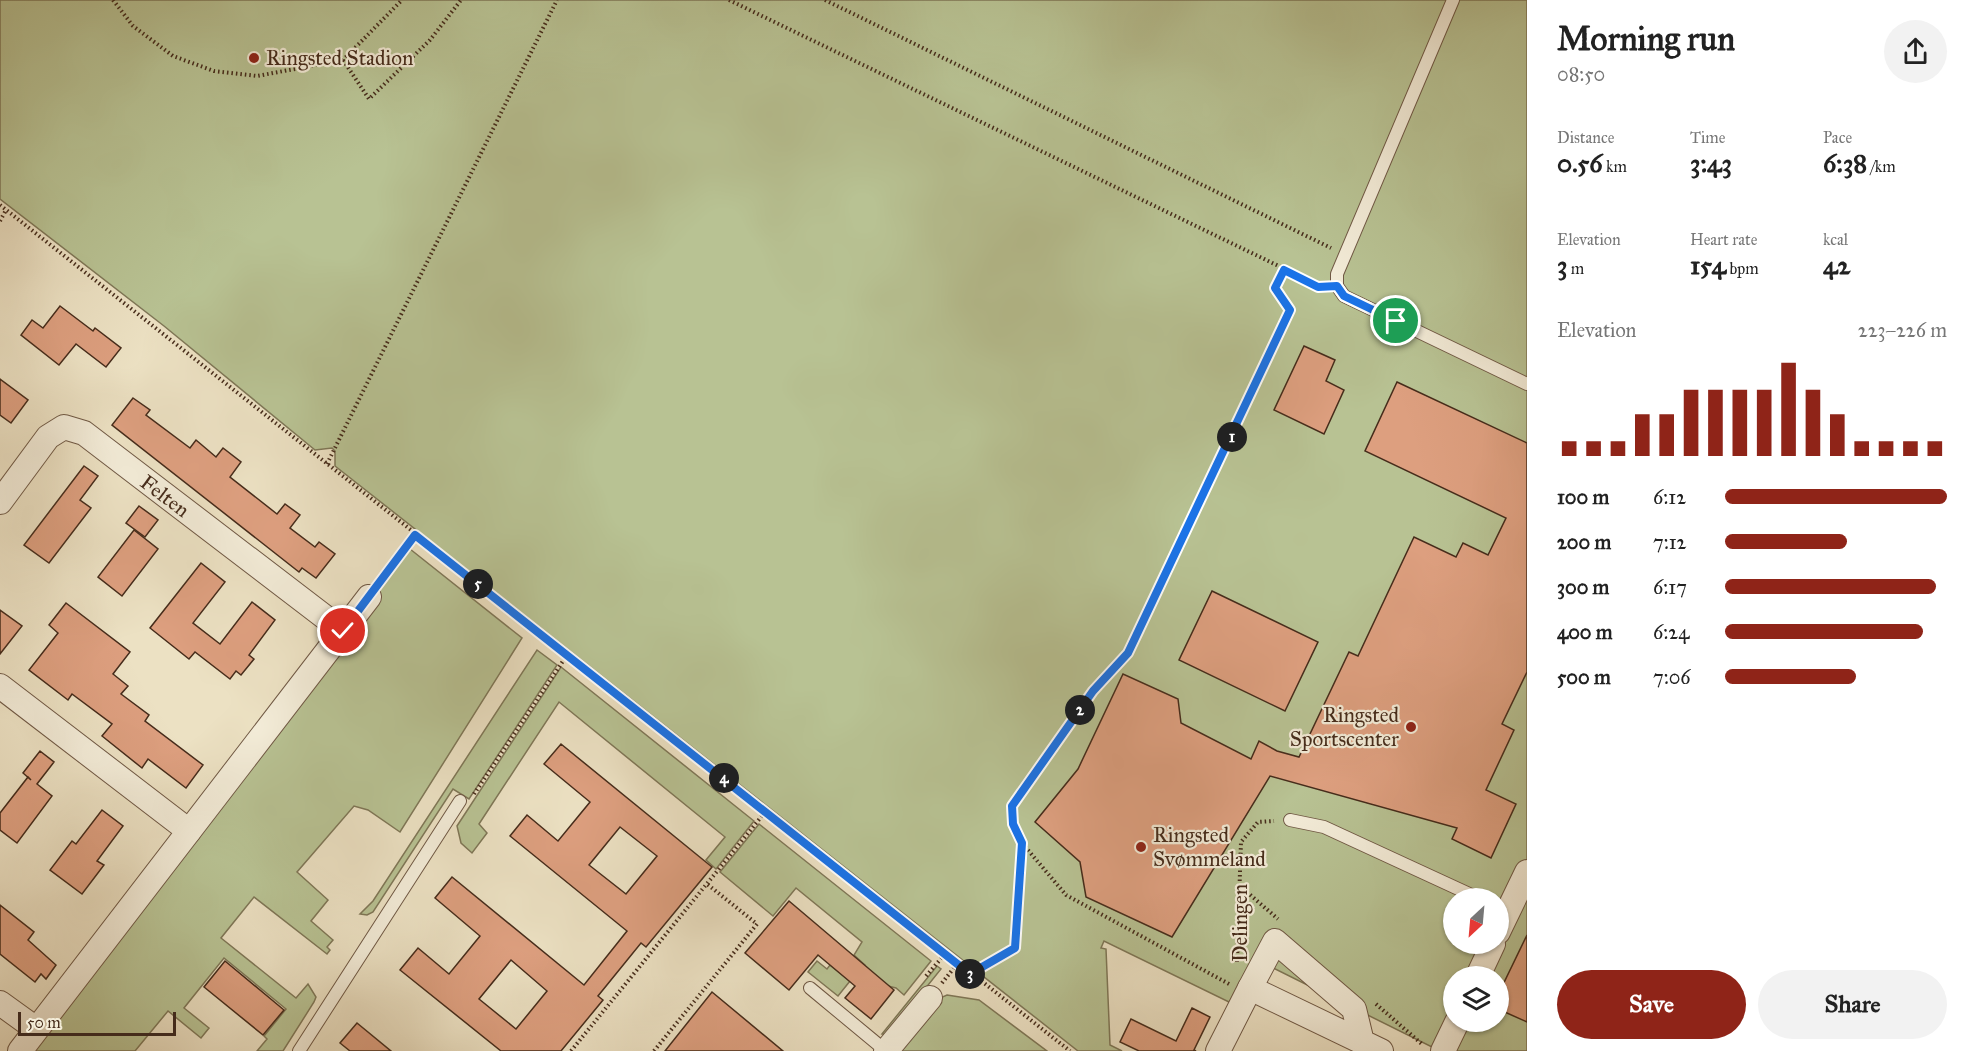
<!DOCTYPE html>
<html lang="en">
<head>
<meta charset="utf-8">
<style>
  body { margin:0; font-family:"IM FELL Great Primer",serif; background:#f2f2f2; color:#222; height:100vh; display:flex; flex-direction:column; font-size:22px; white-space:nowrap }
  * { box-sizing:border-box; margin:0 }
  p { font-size:20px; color:#767676 }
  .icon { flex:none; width:33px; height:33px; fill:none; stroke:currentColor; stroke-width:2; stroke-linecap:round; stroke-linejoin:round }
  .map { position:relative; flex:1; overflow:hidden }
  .panel { display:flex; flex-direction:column; background:#fff; width:450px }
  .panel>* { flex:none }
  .needle { width:39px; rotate:206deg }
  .buttons { position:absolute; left:1443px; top:888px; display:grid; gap:12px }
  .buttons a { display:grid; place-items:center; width:66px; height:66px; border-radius:50%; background:#fff; box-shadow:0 2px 4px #0004; font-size:30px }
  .scale { position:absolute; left:18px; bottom:15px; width:158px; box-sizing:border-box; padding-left:6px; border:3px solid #462c1b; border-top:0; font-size:16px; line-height:21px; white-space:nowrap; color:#462c1b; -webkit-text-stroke:4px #f3ecd8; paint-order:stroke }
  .pin { position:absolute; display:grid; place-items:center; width:51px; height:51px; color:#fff; margin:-26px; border:3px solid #fff; border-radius:50%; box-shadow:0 2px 6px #0007 }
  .km { position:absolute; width:30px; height:30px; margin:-15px; border-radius:50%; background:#222; color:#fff; font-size:16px; line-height:30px; text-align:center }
  .round { display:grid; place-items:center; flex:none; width:63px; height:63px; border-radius:32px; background:#f2f2f2 }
  .overview { display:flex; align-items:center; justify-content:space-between; height:102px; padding:0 30px }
  h1 { font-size:33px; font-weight:700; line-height:45px }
  .figures { display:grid; grid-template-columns:repeat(3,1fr); gap:9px; height:102px; padding:6px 30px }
  .figures div { display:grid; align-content:center }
  .figures b { font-size:26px; font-weight:700 }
  .figures small { font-size:16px; font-weight:400 }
  .figures p { font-size:16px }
  .chart { height:168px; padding:12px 30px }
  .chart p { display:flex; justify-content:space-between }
  .chart svg { width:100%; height:108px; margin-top:6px; stroke:#8f2418; stroke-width:6 }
  .action { display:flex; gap:12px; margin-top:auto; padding:12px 30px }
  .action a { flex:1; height:69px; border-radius:36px; background:#8f2418; color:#fff; font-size:24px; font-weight:700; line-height:69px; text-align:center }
  .action a+a { background:#f2f2f2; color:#222 }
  ul { padding:0 30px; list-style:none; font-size:20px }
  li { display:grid; grid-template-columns:96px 72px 1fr; align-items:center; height:45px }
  li i { height:15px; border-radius:8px; background:#8f2418 }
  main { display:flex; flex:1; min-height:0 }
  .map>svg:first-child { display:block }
  .green { fill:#b8c293; stroke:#7f7757; stroke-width:1.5; fill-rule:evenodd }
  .building { fill:#dd9f7f; stroke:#462c1b; stroke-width:1.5; fill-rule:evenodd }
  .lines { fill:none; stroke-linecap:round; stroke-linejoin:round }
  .lane-casing { stroke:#705945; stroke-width:14 }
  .street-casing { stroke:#705945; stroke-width:26 }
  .path { stroke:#462c1b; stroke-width:4; stroke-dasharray:1.5 3; stroke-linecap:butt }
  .lane { stroke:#f3ecd8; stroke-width:12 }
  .street { stroke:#f3ecd8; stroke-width:24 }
  .route-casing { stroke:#fff; stroke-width:12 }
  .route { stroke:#1a73e8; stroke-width:8 }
  .poi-dot { fill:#8f2418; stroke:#f3ecd8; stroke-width:2 }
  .labels { text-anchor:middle; stroke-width:4.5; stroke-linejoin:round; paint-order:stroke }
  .poi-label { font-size:21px; fill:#462c1b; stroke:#f3ecd8; text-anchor:start }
  .street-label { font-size:21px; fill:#462c1b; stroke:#f3ecd8 }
</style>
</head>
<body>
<main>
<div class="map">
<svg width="1527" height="1051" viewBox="0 0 1527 1051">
  <rect width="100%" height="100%" fill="#ece1c3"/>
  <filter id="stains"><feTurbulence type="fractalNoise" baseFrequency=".00333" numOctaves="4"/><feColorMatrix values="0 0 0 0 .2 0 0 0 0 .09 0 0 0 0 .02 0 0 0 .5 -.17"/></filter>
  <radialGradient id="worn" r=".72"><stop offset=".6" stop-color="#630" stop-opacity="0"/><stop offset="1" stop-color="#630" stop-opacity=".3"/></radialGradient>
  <g class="green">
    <path d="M0,0H1527V1051H1440L1255,959L1231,1003L1104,941L1101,948L1106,949L1110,1045L1122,1051H1078L335,466V451L332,448L315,450L164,326L0,199ZM1454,898H1498V944H1454ZM1454,976H1498V1022H1454Z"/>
    <path d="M410,549L522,638L400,832L368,810L354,806L297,872L328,900L311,921L333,940L327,947L330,950L327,954L254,897L221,938L296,998L308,984L316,997L314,1002L283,1051H257L267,1039L264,1036L286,1009L224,958L184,1008L209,1028L201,1038L168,1011L135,1051H30Z"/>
    <path d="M537,650L557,665L469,799L453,789L373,912L367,915L360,914L373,901Z"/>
    <path d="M561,667L754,821L716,869L706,860L725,837L559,702L479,824L487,833L472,853L461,843L457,826Z"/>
    <path d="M759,824L931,961L904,995L896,988L855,978L865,965L854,955L862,942L796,888L773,916L720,872Z"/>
    <path d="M817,961L827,969L830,965L850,981L838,996L808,972Z"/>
    <path d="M937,966L941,969L888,1035L882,1034Z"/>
    <path d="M947,995L979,1000L1047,1051H896L940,998Z"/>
  </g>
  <g class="building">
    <path d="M60,306L93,331L95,328L121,348L106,367L76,344L59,365L21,335L32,320L43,328Z"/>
    <path d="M1304,346L1335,360L1326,381L1344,390L1324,434L1274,410Z"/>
    <path d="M0,379L28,400L11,423L0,415Z"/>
    <path d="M1397,382L1527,443V672L1502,724L1514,730L1486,790L1516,804L1491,858L1452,839L1457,828L1270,776L1172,937L1086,897L1080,862L1035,822L1078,769L1123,674L1178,699L1181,723L1251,759L1259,741L1277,751L1299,757L1349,652L1358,656L1414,537L1456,557L1463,543L1488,555L1506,518L1365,451Z"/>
    <path d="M133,398L150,410L146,415L190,448L196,440L216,457L223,448L241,462L230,477L277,514L285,504L300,515L290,528L315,547L319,542L335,554L316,578L302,568L299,572L112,425Z"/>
    <path d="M84,466L98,476L80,500L91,508L49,563L24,545Z"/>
    <path d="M139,506L158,520L145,537L126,523Z"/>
    <path d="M134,530L158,549L122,596L98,577Z"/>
    <path d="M201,563L225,582L193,623L220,644L252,602L275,620L249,655L254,659L241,675L236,671L230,679L195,652L189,659L150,628Z"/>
    <path d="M1212,591L1318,642L1285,711L1179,660Z"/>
    <path d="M66,603L130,652L113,674L128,686L121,694L149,715L145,721L203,765L186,788L148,759L142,768L102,736L112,724L72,694L68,700L29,670L58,633L49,625Z"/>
    <path d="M0,610L22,626L0,654Z"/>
    <path d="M561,744L712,867L646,947L641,943L598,996L603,1000L561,1051H501L400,970L418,948L449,974L480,936L435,898L452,877L584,985L627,931L510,836L527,815L558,841L590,802L544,764ZM620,827L657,856L626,894L589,865ZM511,960L547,991L516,1029L479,999Z"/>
    <path d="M40,751L54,762L37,784L52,796L17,843L0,830V813L28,777L31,780L23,773Z"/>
    <path d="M102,810L123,826L97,861L104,865L82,894L50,870L72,841L76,844Z"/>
    <path d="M789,901L894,990L871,1019L845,998L855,986L818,955L789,990L745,953Z"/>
    <path d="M0,905L34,932L28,940L56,965L46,979L41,974L35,982L0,954Z"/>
    <path d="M1527,935V1022L1498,1009V995Z"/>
    <path d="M225,961L284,1010L263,1035L204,987Z"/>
    <path d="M712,992L783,1051H665Z"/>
    <path d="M1192,1008L1210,1017L1194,1050L1196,1051H1139L1120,1042L1131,1019L1176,1041Z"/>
    <path d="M357,1023L391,1051H350L340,1043Z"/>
  </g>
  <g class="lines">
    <defs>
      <g id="lane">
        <path d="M1453,0L1337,274V286L1344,296L1527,384"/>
        <path d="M1290,820L1324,827L1478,898"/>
        <path d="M810,988L886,1051"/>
        <path d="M299,1051L460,801"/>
      </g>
      <g id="street">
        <path d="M0,502L48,437L64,427L84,433L343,631"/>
        <path d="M0,686L189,831"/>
        <path d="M1498,932L1527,872"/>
        <path d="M1478,976L1493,944"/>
        <path d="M0,1003L36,1029"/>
        <path d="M1362,1042L1354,1009L1275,941L1250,988L1381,1051"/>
        <path d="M20,1051L369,597"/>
        <path d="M886,1051L930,998"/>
        <path d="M1218,1051L1250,988"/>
        <path d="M1443,1051L1457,1022"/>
      </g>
    </defs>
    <use href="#lane" class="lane-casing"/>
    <use href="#street" class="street-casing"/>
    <g class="path">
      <path d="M113,0L133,26L173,56L214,71L257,76L343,60L402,0"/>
      <path d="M729,0L1322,287"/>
      <path d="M825,0L1331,248"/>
      <path d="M343,60L369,99L430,40L461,0"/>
      <path d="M0,205L1070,1051"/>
      <path d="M0,221L6,210"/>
      <path d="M327,464L557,0"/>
      <path d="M380,582L415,535"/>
      <path d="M474,794L567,655"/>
      <path d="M1240,886L1278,919"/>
      <path d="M1237,962L1241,842L1258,822L1274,821"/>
      <path d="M970,974L1015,948L1022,843"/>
      <path d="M926,976L945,954"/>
      <path d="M942,983L957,964"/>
      <path d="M1229,984L1066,895L1022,843L1013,824V806L1093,691L1128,653L1290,310L1275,288L1284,271"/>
      <path d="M1376,1004L1423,1045"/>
      <path d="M571,1051L766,811"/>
      <path d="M654,1051L757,924L707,884"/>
    </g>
    <use href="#lane" class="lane"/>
    <use href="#street" class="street"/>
  </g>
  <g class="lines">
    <defs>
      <path id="route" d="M343,631L415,535L970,974L1015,948L1022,843L1013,824L1012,806L1093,691L1128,653L1290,310L1275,288L1284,270L1318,287L1337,286L1344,296L1396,321"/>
    </defs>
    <use href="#route" class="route-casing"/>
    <use href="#route" class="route"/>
  </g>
  <g class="poi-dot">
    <circle cx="254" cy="58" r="6"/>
    <circle cx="1411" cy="727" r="6"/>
    <circle cx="1141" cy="847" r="6"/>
  </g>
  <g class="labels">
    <g class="poi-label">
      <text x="266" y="65">Ringsted Stadion</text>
      <text x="1399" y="722" text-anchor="end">Ringsted<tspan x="1399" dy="24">Sportscenter</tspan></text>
      <text x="1153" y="842">Ringsted<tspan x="1153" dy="24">Svømmeland</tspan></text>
    </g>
    <g class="street-label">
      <text transform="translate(165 496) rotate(37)" y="7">Felten</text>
      <text transform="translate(1240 923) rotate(-90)" y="7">Delingen</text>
    </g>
  </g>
  <rect width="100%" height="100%" filter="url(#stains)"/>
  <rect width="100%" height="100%" fill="url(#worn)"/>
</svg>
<div class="buttons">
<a><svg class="needle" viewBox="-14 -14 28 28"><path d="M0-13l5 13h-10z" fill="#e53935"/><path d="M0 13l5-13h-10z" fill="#767676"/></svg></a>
<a><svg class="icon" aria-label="layers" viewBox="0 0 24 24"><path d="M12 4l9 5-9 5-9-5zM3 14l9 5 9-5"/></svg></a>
</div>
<div class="scale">50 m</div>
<div class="pin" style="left:1396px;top:321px;background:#1e9e55"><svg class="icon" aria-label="arrive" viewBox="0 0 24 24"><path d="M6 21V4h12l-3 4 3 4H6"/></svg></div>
<div class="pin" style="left:343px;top:631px;background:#d93025"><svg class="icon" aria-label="check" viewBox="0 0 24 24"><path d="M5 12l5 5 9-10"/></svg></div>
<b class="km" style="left:1232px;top:437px">1</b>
<b class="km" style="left:1080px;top:710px">2</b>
<b class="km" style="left:970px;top:974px">3</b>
<b class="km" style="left:724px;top:778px">4</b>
<b class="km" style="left:478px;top:584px">5</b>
</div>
<section class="panel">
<div class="overview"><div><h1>Morning run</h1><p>08:50</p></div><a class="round"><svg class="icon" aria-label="share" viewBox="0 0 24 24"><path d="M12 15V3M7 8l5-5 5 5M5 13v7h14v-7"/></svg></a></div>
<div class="figures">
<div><p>Distance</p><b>0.56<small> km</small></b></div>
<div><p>Time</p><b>3:43</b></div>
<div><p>Pace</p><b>6:38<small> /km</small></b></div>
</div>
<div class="figures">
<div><p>Elevation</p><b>3<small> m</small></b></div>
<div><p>Heart rate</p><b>154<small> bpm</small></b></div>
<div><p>kcal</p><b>42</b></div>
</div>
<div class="chart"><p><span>Elevation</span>223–226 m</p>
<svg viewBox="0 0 160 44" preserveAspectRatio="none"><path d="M5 44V38M15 44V38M25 44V38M35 44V27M45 44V27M55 44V17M65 44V17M75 44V17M85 44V17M95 44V6M105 44V17M115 44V27M125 44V38M135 44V38M145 44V38M155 44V38"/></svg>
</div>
<ul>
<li><b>100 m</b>6:12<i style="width:100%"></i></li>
<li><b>200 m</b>7:12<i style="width:55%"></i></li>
<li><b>300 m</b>6:17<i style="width:95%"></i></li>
<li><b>400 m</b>6:24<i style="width:89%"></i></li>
<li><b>500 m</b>7:06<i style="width:59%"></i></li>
</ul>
<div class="action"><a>Save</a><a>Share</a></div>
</section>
</main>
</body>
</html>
